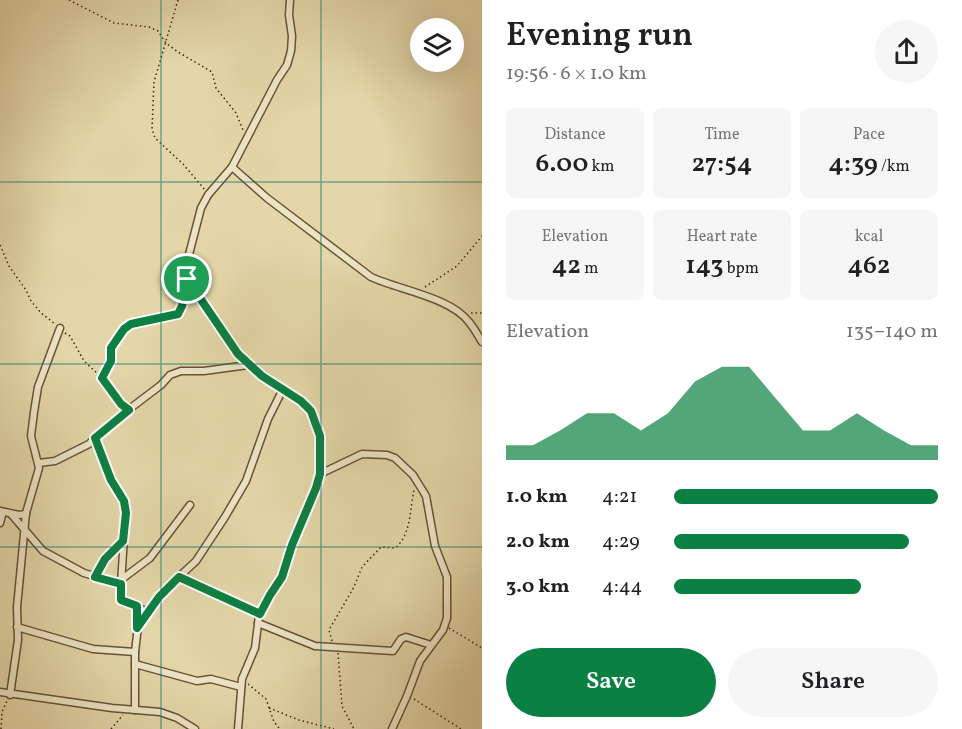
<!DOCTYPE html>
<html lang="en">
<head>
<meta charset="utf-8">
<style>
  body { margin:0; font-family:Vollkorn,serif; background:#f6f6f6; color:#202124; height:100vh; display:flex; flex-direction:column; font-size:22px; white-space:nowrap }
  * { box-sizing:border-box; margin:0 }
  p { font-size:20px; color:#757577 }
  .icon { flex:none; width:33px; height:33px; fill:none; stroke:currentColor; stroke-width:2; stroke-linecap:round; stroke-linejoin:round }
  .map { position:relative; flex:1; overflow:hidden }
  .details { display:flex; flex-direction:column; background:#fff; width:480px }
  .details>* { flex:none }
  .tools { position:absolute; left:410px; top:18px; display:grid; gap:12px }
  .tools a { display:grid; place-items:center; width:54px; height:54px; border-radius:50%; background:#fff; box-shadow:0 6px 24px #0002; font-size:30px }
  .pin { position:absolute; display:grid; place-items:center; width:51px; height:51px; color:#fff; margin:-26px; border:3px solid #fff; border-radius:50%; box-shadow:0 2px 6px #0007 }
  .round { display:grid; place-items:center; flex:none; width:63px; height:63px; border-radius:32px; background:#f6f6f6 }
  .head { display:flex; align-items:center; justify-content:space-between; height:102px; padding:0 24px }
  h1 { font-size:33px; font-weight:600; line-height:45px }
  .metrics { display:grid; grid-template-columns:repeat(3,1fr); gap:9px; height:102px; padding:6px 24px }
  .metrics div { display:grid; align-content:center; border-radius:9px; background:#f6f6f6; text-align:center }
  .metrics b { font-size:26px; font-weight:600 }
  .metrics small { font-size:16px; font-weight:400 }
  .metrics p { font-size:16px }
  .chart { height:168px; padding:12px 24px }
  .chart p { display:flex; justify-content:space-between }
  .chart svg { width:100%; height:108px; margin-top:6px; fill:#0b8043; opacity:.7 }
  .button { display:flex; gap:12px; margin-top:auto; padding:12px 24px }
  .button a { flex:1; height:69px; border-radius:36px; background:#0b8043; color:#fff; font-size:24px; font-weight:600; line-height:69px; text-align:center }
  .button a+a { background:#f6f6f6; color:#202124 }
  ul { padding:0 24px; list-style:none; font-size:20px }
  li { display:grid; grid-template-columns:96px 72px 1fr; align-items:center; height:45px }
  li i { height:15px; border-radius:8px; background:#0b8043 }
  main { display:flex; flex:1; min-height:0 }
  .map>svg:first-child { display:block }
  .lines { fill:none; stroke-linecap:round; stroke-linejoin:round }
  .minor-casing { stroke:#6a5234; stroke-width:9 }
  .path { stroke:#42260d; stroke-width:1.5; stroke-dasharray:1.5 3; stroke-linecap:butt }
  .minor { stroke:#ede4c6; stroke-width:6 }
  .route-casing { stroke:#fff; stroke-width:12 }
  .route { stroke:#0b8043; stroke-width:8 }
  .grid { fill:none; stroke:#0f766e; stroke-width:1.5; stroke-opacity:0.55 }
</style>
</head>
<body>
<main>
<div class="map">
<svg width="482" height="729" viewBox="0 0 482 729">
  <rect width="100%" height="100%" fill="#e3d6a8"/>
  <filter id="stains"><feTurbulence type="fractalNoise" baseFrequency=".00333" numOctaves="4"/><feColorMatrix values="0 0 0 0 .2 0 0 0 0 .09 0 0 0 0 .02 0 0 0 .5 -.17"/></filter>
  <radialGradient id="worn" r=".72"><stop offset=".6" stop-color="#630" stop-opacity="0"/><stop offset="1" stop-color="#630" stop-opacity=".3"/></radialGradient>
  <g class="lines">
    <defs>
      <g id="minor">
        <path d="M232,167L267,198L371,277C399,290 450,297 469,322C474,328 478,335 482,342"/>
        <path d="M95,438L111,480L126,506L120,599L148,612"/>
        <path d="M39,463L55,461L89,444L111,423L161,385L170,375L181,371H204L248,365"/>
        <path d="M320,474L362,454L387,455L395,458L413,475L426,496L435,546L447,577V618L443,630L420,661L407,696L392,729"/>
        <path d="M0,511L19,515L26,514"/>
        <path d="M11,514L43,551L84,573L121,584"/>
        <path d="M0,523L3,512"/>
        <path d="M179,577L260,614"/>
        <path d="M122,579L150,558L190,505"/>
        <path d="M137,606V628"/>
        <path d="M258,623L315,646L393,651L401,639L406,637L431,645"/>
        <path d="M17,627L93,649L135,652"/>
        <path d="M135,664L197,681L211,679L241,687"/>
        <path d="M0,692L112,708L160,712L177,718L195,729"/>
        <path d="M10,695L18,640L17,607L26,513L39,468L31,436L34,412L38,387L60,328"/>
        <path d="M135,710V652L138,626L167,588L196,561L225,517L246,481L268,419L283,389"/>
        <path d="M238,729L242,679L255,648L259,616L270,595L282,577L292,545L316,488L320,474V436L311,411L301,401L248,365L238,354L191,287L187,278L186,266L201,208L208,195L232,167L277,80L287,65L291,51L292,36L289,15L290,0"/>
      </g>
    </defs>
    <use href="#minor" class="minor-casing"/>
    <g class="path">
      <path d="M69,0L114,23L149,27L158,31L166,43L178,52L212,72L216,88L236,113L243,130"/>
      <path d="M178,0L154,82L152,129L155,138L183,164L205,190"/>
      <path d="M0,245L9,266L26,290L31,301L41,313L55,324"/>
      <path d="M425,287L457,266L482,236"/>
      <path d="M471,313H482"/>
      <path d="M65,333L70,336L84,361L101,377"/>
      <path d="M124,406L102,378L111,361V348L124,329L131,324L178,314L185,291"/>
      <path d="M99,571L105,559L116,549"/>
      <path d="M449,628L482,648"/>
      <path d="M332,641L329,630L354,587L362,567L381,547L395,548C411,536 410,508 414,490"/>
      <path d="M338,653L342,706L354,729"/>
      <path d="M248,684L266,699L274,722L280,729"/>
      <path d="M414,699L461,729"/>
      <path d="M269,708L299,720L334,729"/>
      <path d="M1,729L2,712L7,701"/>
      <path d="M111,729L123,715"/>
    </g>
    <use href="#minor" class="minor"/>
  </g>
  <g class="lines">
    <defs>
      <path id="route" d="M187,279L238,354L262,376L301,401L311,411L320,436V474L316,488L292,545L282,577L270,595L260,614L179,577L159,597L137,628V606L121,600V584L95,577L105,559L123,541L126,513L124,501L111,480L95,438L129,410L121,404L102,378L111,361V348L124,329L131,324L178,314L182,306Z"/>
    </defs>
    <use href="#route" class="route-casing"/>
    <use href="#route" class="route"/>
  </g>
  <path class="grid" d="M161,0V729M321,0V729M0,182H482M0,364H482M0,547H482"/>
  <rect width="100%" height="100%" filter="url(#stains)"/>
  <rect width="100%" height="100%" fill="url(#worn)"/>
</svg>
<div class="tools">
<a><svg class="icon" aria-label="layers" viewBox="0 0 24 24"><path d="M12 4l9 5-9 5-9-5zM3 14l9 5 9-5"/></svg></a>
</div>
<div class="pin" style="left:187px;top:279px;background:#1e9e55"><svg class="icon" aria-label="arrive" viewBox="0 0 24 24"><path d="M6 21V4h12l-3 4 3 4H6"/></svg></div>
</div>
<section class="details">
<div class="head"><div><h1>Evening run</h1><p>19:56 · 6 × 1.0 km</p></div><a class="round"><svg class="icon" aria-label="share" viewBox="0 0 24 24"><path d="M12 15V3M7 8l5-5 5 5M5 13v7h14v-7"/></svg></a></div>
<div class="metrics">
<div><p>Distance</p><b>6.00<small> km</small></b></div>
<div><p>Time</p><b>27:54</b></div>
<div><p>Pace</p><b>4:39<small> /km</small></b></div>
</div>
<div class="metrics">
<div><p>Elevation</p><b>42<small> m</small></b></div>
<div><p>Heart rate</p><b>143<small> bpm</small></b></div>
<div><p>kcal</p><b>462</b></div>
</div>
<div class="chart"><p><span>Elevation</span>135–140 m</p>
<svg viewBox="0 0 160 44" preserveAspectRatio="none"><path d="M0 44V38L10 38L20 32L30 25L40 25L50 32L60 25L70 12L80 6L90 6L100 19L110 32L120 32L130 25L140 32L150 38L160 38V44z"/></svg>
</div>
<ul>
<li><b>1.0 km</b>4:21<i style="width:100%"></i></li>
<li><b>2.0 km</b>4:29<i style="width:89%"></i></li>
<li><b>3.0 km</b>4:44<i style="width:71%"></i></li>
</ul>
<div class="button"><a>Save</a><a>Share</a></div>
</section>
</main>
</body>
</html>
